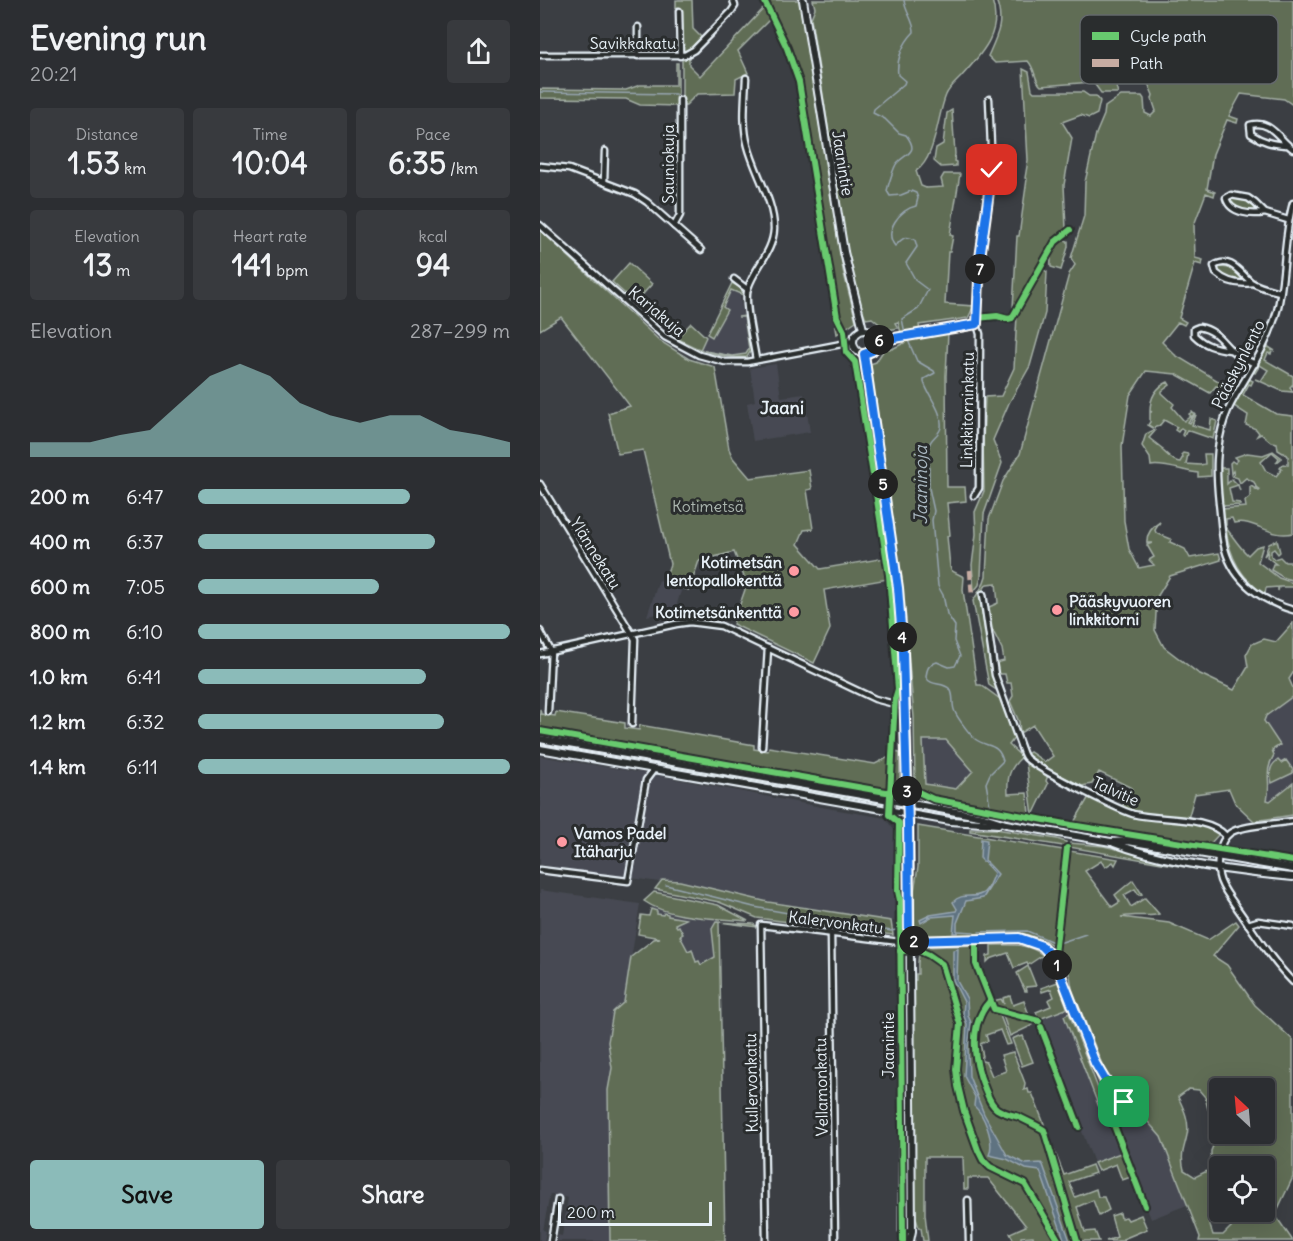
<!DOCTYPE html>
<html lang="en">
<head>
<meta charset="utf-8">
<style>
  body { margin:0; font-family:Delius,sans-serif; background:#383a3e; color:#f1f3f6; height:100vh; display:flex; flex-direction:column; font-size:22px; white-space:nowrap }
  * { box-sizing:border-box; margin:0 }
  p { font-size:20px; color:#a6a8ac }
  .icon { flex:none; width:33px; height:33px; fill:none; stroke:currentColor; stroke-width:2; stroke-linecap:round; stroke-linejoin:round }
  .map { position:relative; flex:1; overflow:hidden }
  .details { display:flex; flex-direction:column; background:#2c2e32; width:540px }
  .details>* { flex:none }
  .needle { width:39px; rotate:334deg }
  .tools { position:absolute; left:669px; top:1078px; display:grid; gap:12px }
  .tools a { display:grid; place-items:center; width:66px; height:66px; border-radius:6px; background:#2c2e32; box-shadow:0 6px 24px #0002,0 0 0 2px #484a4d; font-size:30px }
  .scale { position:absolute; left:18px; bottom:15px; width:154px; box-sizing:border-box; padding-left:6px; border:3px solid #e8f1f8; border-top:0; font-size:16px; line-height:21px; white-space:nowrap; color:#e8f1f8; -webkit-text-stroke:4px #2a2d2e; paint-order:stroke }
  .pin { position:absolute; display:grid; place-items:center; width:51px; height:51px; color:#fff; margin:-26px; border-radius:12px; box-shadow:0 3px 9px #0006 }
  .km { position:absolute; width:30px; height:30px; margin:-15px; border-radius:50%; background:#222; color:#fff; font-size:16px; line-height:30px; text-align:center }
  .round { display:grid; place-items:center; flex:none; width:63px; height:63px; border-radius:6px; background:#383a3e }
  .overview { display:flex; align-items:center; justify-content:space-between; height:102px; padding:0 30px }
  h1 { font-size:33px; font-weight:700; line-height:45px }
  .metrics { display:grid; grid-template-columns:repeat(3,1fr); gap:9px; height:102px; padding:6px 30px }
  .metrics div { display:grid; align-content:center; border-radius:6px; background:#383a3e; text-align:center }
  .metrics b { font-size:30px; font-weight:700 }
  .metrics small { font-size:16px; font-weight:400 }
  .metrics p { font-size:16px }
  .chart { height:168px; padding:12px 30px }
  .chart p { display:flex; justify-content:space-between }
  .chart svg { width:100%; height:108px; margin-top:6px; fill:#8bbbb9; opacity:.7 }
  .primary-button { display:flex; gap:12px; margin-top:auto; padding:12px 30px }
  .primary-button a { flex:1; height:69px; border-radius:6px; background:#8bbbb9; color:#111; font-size:24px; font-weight:700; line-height:69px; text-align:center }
  .primary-button a+a { background:#383a3e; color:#f1f3f6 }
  ul { padding:0 30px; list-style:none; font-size:20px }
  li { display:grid; grid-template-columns:96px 72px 1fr; align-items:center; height:45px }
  li i { height:15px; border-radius:8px; background:#8bbbb9 }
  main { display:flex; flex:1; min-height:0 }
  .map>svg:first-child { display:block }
  .built { fill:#474a52 }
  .green { fill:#616d55; stroke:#a4afa6; stroke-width:1.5; fill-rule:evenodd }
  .water { fill:#5f7381; stroke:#96a5b1; stroke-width:1.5 }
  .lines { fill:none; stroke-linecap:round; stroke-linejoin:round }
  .stream { stroke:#96a5b1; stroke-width:1.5 }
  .street-casing { stroke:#e8f1f8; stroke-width:9 }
  .secondary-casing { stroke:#e8f1f8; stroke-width:10 }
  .street { stroke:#2a2d2e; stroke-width:4.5 }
  .secondary { stroke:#2a2d2e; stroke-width:6 }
  .quiet { stroke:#c7aca2; stroke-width:4.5; stroke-dasharray:9 4.5; stroke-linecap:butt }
  .cycleway-casing { stroke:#2a2d2e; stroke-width:10 }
  .cycleway { stroke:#67ca6e; stroke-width:6 }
  .route-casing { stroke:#fff; stroke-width:12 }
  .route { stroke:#1a73e8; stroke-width:8 }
  .poi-dot { fill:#ff9aa2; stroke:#2a2d2e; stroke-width:2 }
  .labels { text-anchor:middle; stroke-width:6; stroke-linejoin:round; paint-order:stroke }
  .street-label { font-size:16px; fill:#e8f1f8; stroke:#2a2d2e }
  .park-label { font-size:16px; fill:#abb6af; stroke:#2a2d2e }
  .poi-label { font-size:16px; font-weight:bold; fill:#e8f1f8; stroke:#2a2d2e; text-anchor:end }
  .neighbourhood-label { font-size:18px; font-weight:bold; fill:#e8f1f8; stroke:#2a2d2e }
  .water-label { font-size:18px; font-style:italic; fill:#aab8c2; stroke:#2a2d2e }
  .key { fill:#2a2d2e; stroke:#63686b; stroke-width:1.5 }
  .key-label { font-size:16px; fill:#e8f1f8 }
</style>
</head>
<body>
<main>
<section class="details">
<div class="overview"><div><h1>Evening run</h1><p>20:21</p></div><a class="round"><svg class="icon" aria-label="share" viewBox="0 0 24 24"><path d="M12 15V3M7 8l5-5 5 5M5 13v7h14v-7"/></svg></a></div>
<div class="metrics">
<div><p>Distance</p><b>1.53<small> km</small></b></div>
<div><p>Time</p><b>10:04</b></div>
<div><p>Pace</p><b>6:35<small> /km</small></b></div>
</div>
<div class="metrics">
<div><p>Elevation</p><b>13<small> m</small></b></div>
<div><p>Heart rate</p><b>141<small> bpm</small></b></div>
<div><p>kcal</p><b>94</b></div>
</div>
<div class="chart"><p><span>Elevation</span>287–299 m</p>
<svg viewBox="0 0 160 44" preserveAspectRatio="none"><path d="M0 44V38L10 38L20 38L30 35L40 33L50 22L60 11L70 6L80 11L90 22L100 27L110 30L120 27L130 27L140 33L150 35L160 38V44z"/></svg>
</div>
<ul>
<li><b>200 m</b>6:47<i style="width:68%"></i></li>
<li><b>400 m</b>6:37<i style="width:76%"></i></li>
<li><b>600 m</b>7:05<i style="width:58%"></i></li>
<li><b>800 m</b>6:10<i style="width:100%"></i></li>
<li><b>1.0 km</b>6:41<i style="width:73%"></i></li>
<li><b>1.2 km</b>6:32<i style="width:79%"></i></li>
<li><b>1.4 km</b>6:11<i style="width:100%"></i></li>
</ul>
<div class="primary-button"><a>Save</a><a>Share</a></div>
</section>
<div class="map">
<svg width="753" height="1241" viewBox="0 0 753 1241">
  <rect width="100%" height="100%" fill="#3b3e43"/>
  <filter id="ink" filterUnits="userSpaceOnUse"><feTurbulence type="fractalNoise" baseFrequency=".0167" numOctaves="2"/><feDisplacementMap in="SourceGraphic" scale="12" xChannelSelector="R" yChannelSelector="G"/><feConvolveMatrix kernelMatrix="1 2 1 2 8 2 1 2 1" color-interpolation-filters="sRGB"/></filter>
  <g filter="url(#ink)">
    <g class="built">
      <path d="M193,284L199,291L209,351L206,354L192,356L160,350Z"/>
      <path d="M236,364L241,397L264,394L270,432L213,441L207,403L215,401L210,368Z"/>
      <path d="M119,580L142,588L135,610L107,616Z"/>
      <path d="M753,696V800L729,801L727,800L730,788L727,774L728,767L734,755L732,750L739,745L726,725L724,719Z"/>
      <path d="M406,739L434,771L416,789L384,784L382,740Z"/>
      <path d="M0,756L116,775L281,807L345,818L354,830V921L228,902L140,881L122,880L119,882L0,865Z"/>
      <path d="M0,890L100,904L84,1002L73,1012L68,1042L72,1068L68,1090L70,1241H18V1235L22,1236L28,1198L10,1194L3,1230L6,1231L4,1241H0Z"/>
      <path d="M112,906L164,919L179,918V920L173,926L175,957L156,967L123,938L98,934L101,915L109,916Z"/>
      <path d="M526,1004L583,1152L554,1163L498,1015Z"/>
      <path d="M595,1108L621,1137L647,1205L611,1219L572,1117Z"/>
    </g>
    <g class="green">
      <path d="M136,0H152L153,29L162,38L149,51L142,54V10H136Z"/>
      <path d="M221,0H259L303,270L316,321L297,334L256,80L249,59L230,19L198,51L208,73L196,79L195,93L157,94L146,105H142V60L149,58V65L160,76L224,8Z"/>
      <path d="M273,0H452C463,33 441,54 421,77C416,82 409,88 406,95C397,116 396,158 376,171L381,186L386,188L403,187L401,179L404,174H420L410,235L413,236L410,252H408L405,304L434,306L428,318L379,325L381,337L408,332L406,376L407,487H425L426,501L407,503L410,535L407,536L410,567L412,571L424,577L423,590L437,685H441L460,699L475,737L469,745L482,757C469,768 467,778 468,794L487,793L489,815L398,797L375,788L374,717L362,587L330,373V364L336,362L345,348L352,349L364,343L358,322L355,323L358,328C343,332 343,326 332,318L326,319L312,280L271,18L275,8ZM383,740H406L433,771L416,789L385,784Z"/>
      <path d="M456,0H753V105L744,99L701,94L689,116L698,119L697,123L687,120L673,154L667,189L675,192L674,196L666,193L654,225L655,258L663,260L662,265L655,263L639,318L646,322L644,325L638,322L622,342L635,355L690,388L687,390L676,386L670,393L636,374L606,371L590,395L582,446L584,521L589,549L599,568L614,565L609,560L614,557L607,545L612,543H607C606,533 612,527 620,522L615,530L616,533L631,539L630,542L645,549L650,558L679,553L681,560L630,576L617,597L615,630L624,647L658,673L694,690L708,667L706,655L712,644L724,639L736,642L753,623V673L749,679L753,688V696L726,716L724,721L740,745L732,750L734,755C723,773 732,782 727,800L730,801L753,783V815L714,821L695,803L689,789L655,794L648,819L603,813L582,807L592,788L559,772L552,784L542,786L512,771L490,757L487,754L490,752L505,762L513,756L493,725L480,733L479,722L470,701L473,696L471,683H467L465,674H458L456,663L464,661L462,649L451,627L449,607L458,603L456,583L447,584L439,595L449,654L458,691L449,685L433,601L443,585L446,576L449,519L463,481L480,454L529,274L535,265L531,258L544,216L545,182L556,134L564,115L565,107L581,96H602L604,99L605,113L611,116L616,111L612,99L613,95L583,24C558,31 571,56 580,71L575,83L578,93H561L553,82L501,86C494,80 496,70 488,61L455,63L448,56C457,36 465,22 456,0Z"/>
      <path d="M136,63H138V94L136,95L137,105L136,106L100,105L86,99L0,98V89L86,90L100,85H136Z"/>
      <path d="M483,69L489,72L492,90L494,92H543L549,96H556L560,101L557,114L549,118L541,115L522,122L532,138L524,185L526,229L512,243L476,308H473L477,236H479L487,179L485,178L488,160Z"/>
      <path d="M412,110L415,154L414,161L416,162V166L401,167L394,161L396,148L403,144L407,113Z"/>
      <path d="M692,197L708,201L719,211C709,213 697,210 690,202Z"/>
      <path d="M0,230L120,341L149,359L175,367L189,449L193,458L210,478L269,470L272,489L267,490L273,529L264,530L258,544L280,569L345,558L348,579L284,590L290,629L274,663L193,624L207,584L194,552L159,561L149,590L124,582L130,564L103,450L78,454L68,413L90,406L21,317L0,330Z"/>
      <path d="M524,240L528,241V247L521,270L511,267C510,256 513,245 524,240Z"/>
      <path d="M89,263L112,284L95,303L72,282Z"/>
      <path d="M679,267C692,267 698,271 707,280C697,284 685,279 678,271Z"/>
      <path d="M504,270L507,272L505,313L490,366L469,403L453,440L462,463L444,514L441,576L439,585L434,591L432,565L436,534L435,512L444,491L443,442L445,397L461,396L474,368L477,316L498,277Z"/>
      <path d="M192,283L201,288L203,295L191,290L183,307L187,310L172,337L167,334Z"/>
      <path d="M205,316L211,350L207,357C182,359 159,351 137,338L151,323L166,337L160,350L192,356L206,354L209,349L204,317H198Z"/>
      <path d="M727,346L735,351L732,350L731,354L728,353L725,360L753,376V386L752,385L750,387L753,392L742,391L715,379L721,381L728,370L720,365L715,373L713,372Z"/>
      <path d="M709,379L713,381L711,385L709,384L703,395L736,414L753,416V533C730,539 714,518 694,523L692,518L686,519V525H684L682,509L706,507L705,501L710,497V487L711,486L719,491L720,490L716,487L714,482L706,478L700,483L698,478L692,476L694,474L693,471L691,474L690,463L692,461L695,463L698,460L695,457L707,453L723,455L733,451L741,457V459L736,463L739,458L732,452L721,462L726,471L736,476L742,469L740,468L743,464L748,465V456L738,450L737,443L731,442L721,434L717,436L719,433L716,429L706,425L708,415L694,406Z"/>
      <path d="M319,380L324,397L349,556L359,666L348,558Z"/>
      <path d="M628,382L630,385L622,391V393L634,404L632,407L644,421L651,416L649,414L652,412L654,414L648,422L650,423L655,414L656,415L652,425L670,430L671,419L677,421L673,439L647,430L644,436L642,435L644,430L641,428L638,432L635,430L637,427L624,420L619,426L613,428L608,425L610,422V412H612L610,411C610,398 616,387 628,382Z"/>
      <path d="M614,430L615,431L609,438L623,449L622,450C627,454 633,462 640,462L643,457L641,455L643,453L648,454L646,464L660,465L665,464L664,454H671V476L658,477V473C644,471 621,463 611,466L610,458L602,446L606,434Z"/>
      <path d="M679,468H687V484L692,479L698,485L700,491L698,485L689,488L692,502L700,503V505L682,506Z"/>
      <path d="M686,528C692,535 699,547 708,555L716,547L723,545L718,562L739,578L753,583V587H739L738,591V587L726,588L725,594C701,579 689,556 686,528Z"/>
      <path d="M737,540L740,552L738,554L734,549L731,551V556L734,559L740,557L745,562H753L752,580L744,578L731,570L733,564H736L727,557L728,551L724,556L729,544Z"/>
      <path d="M0,709L1,714L15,716L16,712L85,723V728L99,730L100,725L214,745V749L228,751L229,747L335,764L349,757L350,787L347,790L0,729Z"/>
      <path d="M0,741L108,759L107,764L0,746Z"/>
      <path d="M113,751L325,789L311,790L112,753Z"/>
      <path d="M354,752L360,753V788H353Z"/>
      <path d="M110,760L347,802V804L110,764Z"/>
      <path d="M738,760L741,763L746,760L753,770V773L732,783C729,773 729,766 738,760Z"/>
      <path d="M486,763L492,764L508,775L506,781L508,784L493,815Z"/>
      <path d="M375,794L391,800L527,826V828L463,817L430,809L386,801L379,798Z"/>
      <path d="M550,795L595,816L657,825L675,829L679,834L669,845L661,846L533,824Z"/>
      <path d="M378,826L578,859L575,865L573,862L565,867L561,861L545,871L572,907L580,902L575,895L593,880L602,894L599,895L595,889L584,895L591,907L605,898L619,914C609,918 593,913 581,917L629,923L668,940L696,921L699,925L673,956L687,965L715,1005L753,1040V1177L735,1215L753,1241H659L660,1237L621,1137L565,1072L532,989L530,976L517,949L506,941L485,934L398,938C389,938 379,939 374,930V891L378,867ZM649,1089L659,1090L665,1097L668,1109L679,1106L680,1089H724V1134H680L679,1131L671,1151V1169L655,1177L644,1170C640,1154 644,1150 647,1135C650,1122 644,1109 638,1097ZM680,1167H724V1212H699L693,1225L683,1235H673L668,1220L680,1205Z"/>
      <path d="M430,829H456L517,839L526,842V844L523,846L430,831Z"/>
      <path d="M530,843L563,846L661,867L660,870L656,869L529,847Z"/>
      <path d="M122,880L140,881L228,902L351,921L353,935L217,918L179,902L115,889Z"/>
      <path d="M114,892L178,905L208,921C178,918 129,919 104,901Z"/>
      <path d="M111,909L117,911V914L123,915L124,913L128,914V916L146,919L135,924L137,927L139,926L143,934L140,936L148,951L152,949L156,962L159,961L161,965L175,957L172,929L176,922L213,924L218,927L179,922L185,1241H70L68,1090L72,1068L68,1042L73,1012L84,1002L91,957L114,939L120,938L98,934L101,915L109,916Z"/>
      <path d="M436,945L435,966L452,1010L459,1013L471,1044L466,1045L460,1030L446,1035L448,1041L440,1044L443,1056L441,1058L442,1061L446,1062L452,1076L466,1071L461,1055L473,1052L485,1083L484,1090L488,1089L489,1093H492L524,1175L552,1165L555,1173L529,1182L535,1197L556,1189L558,1197H564L569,1210L559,1216L553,1200L537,1207L545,1232L555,1231L559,1241H494L493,1236L481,1237V1241H474L470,1233L486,1226L448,1178H428V1189H424L423,1157H385V1214L388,1241H383L381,1228H379L374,1212L372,996L374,980H376V974H378C378,967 377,960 380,952L384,953L381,947Z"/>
      <path d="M451,945C470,945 487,942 503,955L488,965L487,963L474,968L468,953L450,959L447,962V956L451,955Z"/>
      <path d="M488,966L496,986L486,987L487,991H485L477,973Z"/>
      <path d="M518,982L527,1007L526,1009L499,1019L496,1012L511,1006L508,1000L514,997L511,989L502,992L501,988Z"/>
      <path d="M470,996L473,1005L484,1001L490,1018L454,1007L452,1001L461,999L464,1004L463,998Z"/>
      <path d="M529,1013L568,1114L562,1115L524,1016Z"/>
      <path d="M467,1014L497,1023L470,1036L463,1016Z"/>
      <path d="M503,1023L541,1123L540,1124L503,1028Z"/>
      <path d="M479,1036L480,1037L483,1036L493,1062L482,1066L472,1039Z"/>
      <path d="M555,1072L578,1101L576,1108L570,1112Z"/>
      <path d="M583,1152L591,1177L582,1180L576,1164L558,1171L554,1163Z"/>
      <path d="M580,1213L581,1218L586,1217L588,1220L601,1215L607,1229L583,1239L584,1241H566L577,1237L571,1216Z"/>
    </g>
    <g class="water">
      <path d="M441,839L447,840L445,860L458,874L443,898L426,901L417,923V933H413L415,915L391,917L381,923L380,920L390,915L416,911L417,909L413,902C422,892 432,899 441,894C448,892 451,879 454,873L440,858Z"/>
      <path d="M418,949L417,981L427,999L428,1015L431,1023L428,1048L429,1076L444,1114L467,1155L486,1164L501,1163L503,1165L530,1241L524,1239L500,1171L486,1169L467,1159L449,1155C455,1142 444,1114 434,1106L435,1097L424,1076L427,1024L423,1014L424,1002L413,980V950Z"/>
    </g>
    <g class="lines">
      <g class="stream">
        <path d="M364,0C365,12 374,20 374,32C363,43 356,60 358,75L365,81L364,84L334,109L333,113L345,119L359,133L366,135C380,153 366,153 357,163C354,166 348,186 347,191L350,196L361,195L371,191L376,193L378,198L376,206C360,209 343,231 355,246C362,240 364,234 375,240L377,247L366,263L376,281L388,290L378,309L362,319L365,333"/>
        <path d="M0,92L135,94"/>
        <path d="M367,338L377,361L394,371L395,373L384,379V382C388,396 403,411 401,427C400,435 390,438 389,446V488L394,511L392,520L398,586L403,595L407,614L415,626L414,641L420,656L415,666L409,667L397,662C388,665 387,668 386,677C391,687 402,681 410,689C415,696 411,705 415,712C417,717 430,735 435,739C447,748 458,742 463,761L450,774L446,783L450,806"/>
        <path d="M126,885L214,907L351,931L356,930"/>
        <path d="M417,931L434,932"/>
        <path d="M439,932L487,931L513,942"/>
        <path d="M519,943L546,934"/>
      </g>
      <defs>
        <g id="street">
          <path d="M139,11L140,56"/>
          <path d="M0,55H145L154,50L191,12L195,6L193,0"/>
          <path d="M98,56V27"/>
          <path d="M206,78C205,101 202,124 208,146C215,173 234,201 234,229C233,252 215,267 208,288C203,302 214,344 216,360"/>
          <path d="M746,145C732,144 723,142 711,134L710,125C731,119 739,140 753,149"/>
          <path d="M0,166L29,169L95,194L107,202L161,250"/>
          <path d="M64,182L65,151"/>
          <path d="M753,203C743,239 746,276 737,311C730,336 719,356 706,378C699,390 690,403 685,418C675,446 676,474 679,503C681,518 681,534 685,549C694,582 722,601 753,610"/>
          <path d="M725,213C712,215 690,214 686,198L691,195L708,198L715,203L725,213L748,220"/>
          <path d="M0,225L125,337L159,355L185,362H207L312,342"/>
          <path d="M134,226L140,215V100"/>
          <path d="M194,279L207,289"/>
          <path d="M712,283C698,285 686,282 676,273L674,266C690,255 701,274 711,282C718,287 732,290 740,292"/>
          <path d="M337,341L437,324"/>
          <path d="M690,350C675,348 665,346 654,335V329L659,327C675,330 679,338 690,349C695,355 707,360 715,364"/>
          <path d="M0,484L95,639L92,724"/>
          <path d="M434,496L439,488L440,334L437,324L440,258L452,170L449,99"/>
          <path d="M443,594L455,675L482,750C483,753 484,756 486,758C497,769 577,809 593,814C621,821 667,815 686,836"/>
          <path d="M0,631L11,651L8,712"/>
          <path d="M0,654L136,624L150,622L181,626L335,699L366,707"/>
          <path d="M222,747L228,648"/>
          <path d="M753,821C738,824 700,825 690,833C678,842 676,863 679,876C681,888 691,898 697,908C715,933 731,960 753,982"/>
          <path d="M0,870L88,881L106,780L115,768"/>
          <path d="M708,924L718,921L753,926"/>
          <path d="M291,933L295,1241"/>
          <path d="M361,964L362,1231H372"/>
          <path d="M428,1200L429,1241"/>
          <path d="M11,1241L18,1199"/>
          <path d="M226,1241L221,925L360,942L479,938L502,946L512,956L517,966L555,1063L565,1080L590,1110L589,1121"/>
        </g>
        <g id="secondary">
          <path d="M263,0L304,252L323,329"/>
          <circle cx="325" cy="342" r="12"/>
          <path d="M324,354L358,588L365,682L369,832L372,1231L370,1241"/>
          <path d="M0,739L327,796L444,817L466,824L571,842L588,841L753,869"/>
          <path d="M0,749L410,821L458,824"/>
          <path d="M574,843C624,863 699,872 753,877"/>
        </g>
      </defs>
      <use href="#street" class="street-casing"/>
      <use href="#secondary" class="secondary-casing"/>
      <use href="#street" class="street"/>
      <use href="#secondary" class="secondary"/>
      <path class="quiet" d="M430,570L432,597"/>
      <defs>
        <g id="cycleway">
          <path d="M224,0L247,48L259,82L297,317L304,331L306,352L315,362L349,575L358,689L355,699L349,815L359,823L358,891L360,900L363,1241"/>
          <path d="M437,318L457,316L468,319L472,318L515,242L530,230"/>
          <path d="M0,731L346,792L374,790L393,799L531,825L753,861"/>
          <path d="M436,940V964L454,1009L499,1021"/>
          <path d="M360,951L378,950L389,955L402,964L420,1024L416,1069L418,1086L424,1111L438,1150L443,1160L450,1167L485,1184L519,1241"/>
          <path d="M515,954L527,848"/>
          <path d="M450,1001C428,1025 433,1060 445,1089C448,1096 450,1104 457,1109C463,1113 472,1115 479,1117C487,1121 496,1125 504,1130L537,1241"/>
          <path d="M501,1027L539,1127"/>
          <path d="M570,1115L605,1206"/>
        </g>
      </defs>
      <use href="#cycleway" class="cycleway-casing"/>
      <use href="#cycleway" class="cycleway"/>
    </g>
  </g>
  <g class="lines" filter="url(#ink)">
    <defs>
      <path id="route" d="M452,170L440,258L437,324L337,341L332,351L324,354L358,588L363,652L368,824L369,941L479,938L502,946L515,960L555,1063L565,1080L584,1102"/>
    </defs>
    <use href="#route" class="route-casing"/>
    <use href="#route" class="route"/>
  </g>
  <g class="poi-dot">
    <circle cx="254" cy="571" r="6"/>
    <circle cx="517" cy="610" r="6"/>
    <circle cx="254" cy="612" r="6"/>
    <circle cx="22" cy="842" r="6"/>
  </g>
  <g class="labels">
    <g class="street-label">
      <text x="93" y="49">Savikkakatu</text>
      <text transform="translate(303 163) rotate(81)" y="6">Jaanintie</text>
      <text transform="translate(128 164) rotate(-90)" y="6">Sauniokuja</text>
      <text transform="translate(117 311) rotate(40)" y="6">Karjakuja</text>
      <text transform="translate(698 364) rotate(-63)" y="6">Pääskynlento</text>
      <text transform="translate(427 410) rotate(-89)" y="6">Linkkitorninkatu</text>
      <text transform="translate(56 553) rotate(58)" y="6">Ylännekatu</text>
      <text transform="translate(576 791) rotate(24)" y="6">Talvitie</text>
      <text transform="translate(296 922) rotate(7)" y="6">Kalervonkatu</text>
      <text transform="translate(348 1045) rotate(-90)" y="6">Jaanintie</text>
      <text transform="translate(211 1083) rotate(-91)" y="6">Kullervonkatu</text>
      <text transform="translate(281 1087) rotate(-91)" y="6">Vellamonkatu</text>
    </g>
    <g class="park-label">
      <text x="168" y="512">Kotimetsä</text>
    </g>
    <g class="poi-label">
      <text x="242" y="568">Kotimetsän<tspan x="242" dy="18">lentopallokenttä</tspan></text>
      <text x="529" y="607" text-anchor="start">Pääskyvuoren<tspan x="529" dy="18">linkkitorni</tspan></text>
      <text x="242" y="618">Kotimetsänkenttä</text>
      <text x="34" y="839" text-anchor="start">Vamos Padel<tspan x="34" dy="18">Itäharju</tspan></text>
    </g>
    <g class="neighbourhood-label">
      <text x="242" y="414">Jaani</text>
    </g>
    <g class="water-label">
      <text transform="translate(381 485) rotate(-90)" y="6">Jaaninoja</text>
    </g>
  </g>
  <rect x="540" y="15" width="198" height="69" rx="9" class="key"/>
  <rect x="552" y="32" width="27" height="8" fill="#67ca6e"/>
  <rect x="552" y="59" width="27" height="8" fill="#c7aca2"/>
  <g class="key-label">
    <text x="590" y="42">Cycle path</text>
    <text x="590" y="69">Path</text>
  </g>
</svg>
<div class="tools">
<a><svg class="needle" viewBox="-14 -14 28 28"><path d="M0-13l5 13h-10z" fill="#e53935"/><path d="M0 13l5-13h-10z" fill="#a6a8ac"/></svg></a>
<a><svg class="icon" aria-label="locate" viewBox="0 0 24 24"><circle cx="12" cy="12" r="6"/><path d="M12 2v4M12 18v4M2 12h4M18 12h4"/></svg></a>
</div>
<div class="scale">200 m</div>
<div class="pin" style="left:584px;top:1102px;background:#1e9e55"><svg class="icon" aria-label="arrive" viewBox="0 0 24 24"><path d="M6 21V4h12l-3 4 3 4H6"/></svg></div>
<div class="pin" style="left:452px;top:170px;background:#d93025"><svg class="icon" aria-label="check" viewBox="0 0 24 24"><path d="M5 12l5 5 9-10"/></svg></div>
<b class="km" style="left:517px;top:965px">1</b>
<b class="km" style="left:374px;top:941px">2</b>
<b class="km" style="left:367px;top:791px">3</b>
<b class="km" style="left:362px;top:637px">4</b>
<b class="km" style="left:343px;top:484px">5</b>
<b class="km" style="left:339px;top:340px">6</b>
<b class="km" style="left:440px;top:269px">7</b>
</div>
</main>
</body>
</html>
